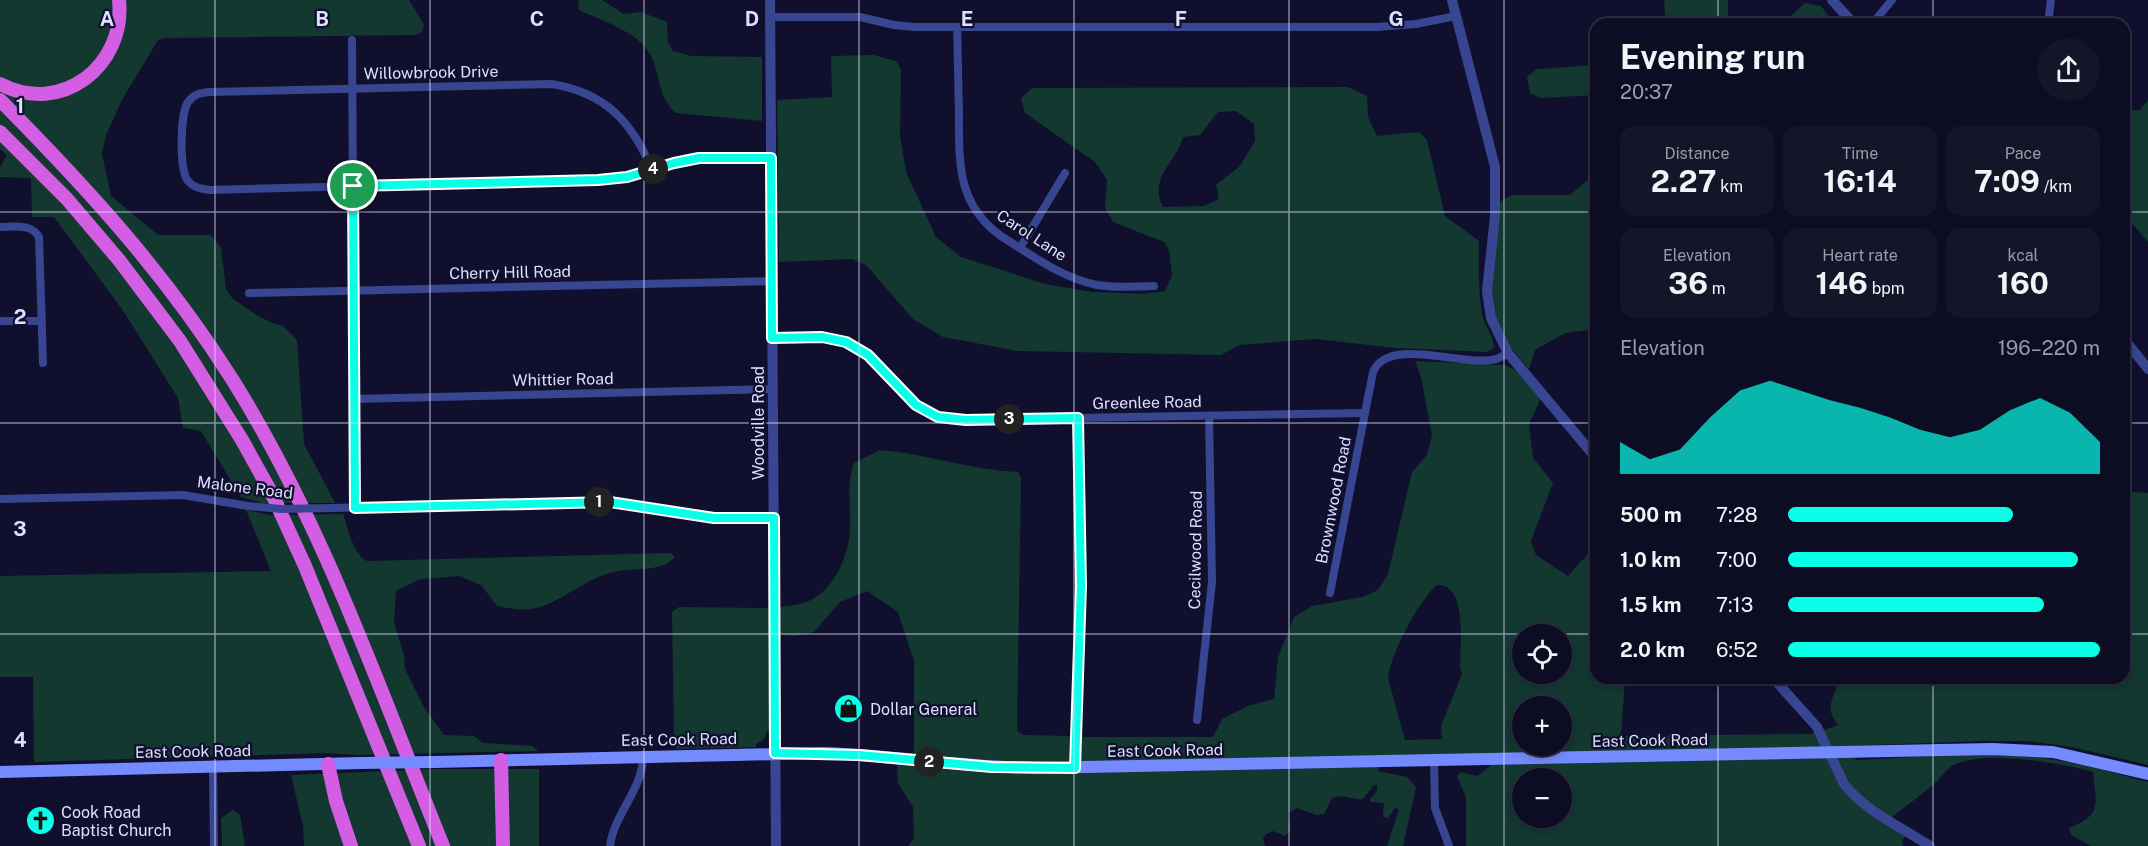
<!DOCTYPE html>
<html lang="en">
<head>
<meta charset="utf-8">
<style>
  body { margin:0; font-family:"Public Sans",sans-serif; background:#15152a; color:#f1f3f6; height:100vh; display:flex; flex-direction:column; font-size:22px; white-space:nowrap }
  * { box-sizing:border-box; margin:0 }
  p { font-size:20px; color:#9a9ba5 }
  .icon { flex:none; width:33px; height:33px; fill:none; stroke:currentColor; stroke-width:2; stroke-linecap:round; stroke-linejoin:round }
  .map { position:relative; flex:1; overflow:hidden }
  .panel { position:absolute; left:1590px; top:18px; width:540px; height:666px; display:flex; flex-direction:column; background:#0c0c22; border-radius:18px; box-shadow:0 3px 9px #0003,0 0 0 2px #2c2c40 }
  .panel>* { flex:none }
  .fabs { position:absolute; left:1512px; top:624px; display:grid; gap:12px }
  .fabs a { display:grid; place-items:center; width:60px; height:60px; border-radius:50%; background:#0c0c22; box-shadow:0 3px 9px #0003,0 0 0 2px #2c2c40; font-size:30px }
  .pin { position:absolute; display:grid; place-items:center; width:51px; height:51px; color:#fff; margin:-26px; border:3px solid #fff; border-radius:50%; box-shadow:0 2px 6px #0007 }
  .km { position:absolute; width:30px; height:30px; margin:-15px; border-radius:50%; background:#222; color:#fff; font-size:16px; line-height:30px; text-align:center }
  .round { display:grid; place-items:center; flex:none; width:63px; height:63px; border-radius:32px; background:#15152a }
  .head { display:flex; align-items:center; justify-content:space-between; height:102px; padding:0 30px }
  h1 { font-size:33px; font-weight:700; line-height:45px }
  .stats { display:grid; grid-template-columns:repeat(3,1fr); gap:9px; height:102px; padding:6px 30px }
  .stats div { display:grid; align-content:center; border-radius:15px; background:#15152a; text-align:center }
  .stats b { font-size:30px; font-weight:700 }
  .stats small { font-size:16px; font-weight:400 }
  .stats p { font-size:16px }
  .chart { height:168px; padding:12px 30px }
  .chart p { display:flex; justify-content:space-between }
  .chart svg { width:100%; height:108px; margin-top:6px; fill:#09ffe8; opacity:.7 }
  ul { padding:0 30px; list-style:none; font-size:20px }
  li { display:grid; grid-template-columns:96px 72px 1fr; align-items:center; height:45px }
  li i { height:15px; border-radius:8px; background:#09ffe8 }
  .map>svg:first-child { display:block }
  .green { fill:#123830; fill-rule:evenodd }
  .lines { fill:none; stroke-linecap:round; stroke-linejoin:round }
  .minor { stroke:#384590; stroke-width:8 }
  .tertiary { stroke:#384590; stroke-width:10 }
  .secondary { stroke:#748bff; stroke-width:12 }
  .trunk { stroke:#d35ee4; stroke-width:14 }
  .minor-bridge { stroke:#384590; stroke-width:8 }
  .secondary-bridge { stroke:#748bff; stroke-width:12 }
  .route-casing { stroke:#fff; stroke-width:12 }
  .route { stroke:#09ffe8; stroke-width:8 }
  .grid { fill:none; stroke:#dddfff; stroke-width:1.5; stroke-opacity:0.55 }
  .labels { text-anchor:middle; stroke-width:4.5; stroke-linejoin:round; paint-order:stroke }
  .street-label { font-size:16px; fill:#dddfff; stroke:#10102e }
  .poi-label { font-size:16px; fill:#dddfff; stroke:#10102e; text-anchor:start }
  .grid-label { font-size:20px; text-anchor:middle; font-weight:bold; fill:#dddfff; stroke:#10102e; stroke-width:4.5; stroke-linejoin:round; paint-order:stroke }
</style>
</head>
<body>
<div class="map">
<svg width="2148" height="846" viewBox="0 0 2148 846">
  <rect width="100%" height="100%" fill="#10102e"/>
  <g class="green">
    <path d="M0,0H409L424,25L422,32L415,35L165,38L158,40L123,98L106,135L102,154L111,196L158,235H211L221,248L226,289L232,298L255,314L270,322L283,326L297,340L304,444L335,503H263L241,497L201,431L183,428L178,398L122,309L54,217H32L31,178L0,177V167L7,155L0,149Z"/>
    <path d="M578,0H602L624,14L641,12L667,22L668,43L673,51L691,56L762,57V121L676,113C659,99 660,77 652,58C639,31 604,22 579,10Z"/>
    <path d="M1664,0H1728V19L1732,24H1666Z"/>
    <path d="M1805,3L1821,6L1830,18L1831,24H1782Z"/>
    <path d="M873,55L896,61L901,69L900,135L906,172L936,237L961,257L1045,284L1092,292L1143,294L1165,291L1172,276L1169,250L1164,242L1113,222L1105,208L1107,180L1095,162L1025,113L1021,98L1032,88L1348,87L1367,96L1368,117L1377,136L1419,132L1427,140L1445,216L1479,241C1479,265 1478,289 1482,313C1484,326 1494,335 1494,348L1487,352L1395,348L1316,339L1239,345L1221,355L1018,351L943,337L913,319L866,265L852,259L779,262L777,100L832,97L831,56ZM1236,111L1254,124L1255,141L1240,166L1216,185L1219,199L1204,206L1163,207C1148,177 1176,163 1183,137L1200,135L1218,112Z"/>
    <path d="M1596,65V95L1541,98L1530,93L1527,77L1537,69Z"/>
    <path d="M2148,100V242L2124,214V111L2140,110Z"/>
    <path d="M1596,173V329L1565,333L1535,350L1529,369C1517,355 1504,340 1497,323C1485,294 1496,234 1500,202L1511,195H1570Z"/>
    <path d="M1415,361L1505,365L1527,376L1540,400L1529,424L1533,458L1553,483L1531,541L1536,555L1568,576L1596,545V678H1625L1621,736L1811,734L1839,725C1823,711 1834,694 1841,678H2124V491L2148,493V765L2072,747L2027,741H1980L1848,746L1856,760C1914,758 1974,751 2031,757C2071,760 2109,772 2148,782V846H2091L2071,835L2069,828C2103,815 2096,804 2093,772C2062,763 1981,749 1952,766C1945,770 1942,777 1936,782C1922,795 1907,805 1892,817L1889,824L1905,836L1902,841L1903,846H1466V797L1457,776L1460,772L1478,776L1491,765L1815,758L1079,764L1080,737H1213L1222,719L1248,706L1274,699L1278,657L1294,617L1312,606L1363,597L1378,590L1388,574L1412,472L1427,455L1432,435L1421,377ZM1437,585C1468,582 1460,649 1460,668L1462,674L1441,726L1442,739L1405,740L1388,678C1390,655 1419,600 1437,585ZM1522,634H1562V674H1522ZM1522,706H1562V746H1522ZM1522,778H1562V818H1522Z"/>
    <path d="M880,450C927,454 971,470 1018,472L1021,478L1017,726L1018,732L1024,735L1070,736L1069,764H1032L914,755V661L898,612L867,591L840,602L814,632L795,636L779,634V607C789,606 801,605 811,600C835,588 849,554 850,529C851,506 846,485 854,463Z"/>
    <path d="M246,510L271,515L343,514C348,528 353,554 367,561L671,553L675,557C661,573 634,567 614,572C588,578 567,597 543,606C528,612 512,609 497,606L481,585L459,576L420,579L396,591L394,623L404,655L405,669L424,707L444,735L474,736L483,743L533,746L538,751L356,755L323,753L34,762L33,677H0V576L271,571Z"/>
    <path d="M679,607L770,608V730L767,731L764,739L756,744V747L677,749L674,739L672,612Z"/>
    <path d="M897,763L1012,774L1379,767L1378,771L1407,777L1416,787L1403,846H1387L1399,810L1395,808L1388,818L1383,817L1384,803L1370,802V799L1377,791V785H1374L1363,799C1350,801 1349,793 1332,798L1324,814L1316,815L1297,808L1288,814L1291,830L1285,836L1273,831L1266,834L1263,839L1265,846H908L914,839L913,807L898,783Z"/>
    <path d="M437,769H539V846H304L303,826L291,775Z"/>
    <path d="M233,810L240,815L245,846H222L221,818Z"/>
  </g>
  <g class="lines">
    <g class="minor">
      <path d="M770,17H860L894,25L914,27H1376L1416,24L1456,16"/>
      <path d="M1872,24L1892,0"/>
      <path d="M2048,24L2051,0"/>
      <path d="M957,27C958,55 958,83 959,111C959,160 956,204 1001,236C1031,255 1062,278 1097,285C1116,288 1135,287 1154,286"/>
      <path d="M352,40L355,508"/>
      <path d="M652,170C632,121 605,93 552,84L209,92C200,93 194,94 188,102C180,114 179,169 188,181C194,188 202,189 210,190L598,180L627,177L687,160L771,158"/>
      <path d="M0,227C14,227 31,223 39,237L43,363"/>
      <path d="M1020,248L1065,173"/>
      <path d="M249,293L772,281"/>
      <path d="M0,321H42"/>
      <path d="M773,338C796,337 823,334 846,342C878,353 891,387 917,406C927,413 939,417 951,420L1365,413"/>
      <path d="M354,399L773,389"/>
      <path d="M0,499L183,495L248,506"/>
      <path d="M331,508L610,502L675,513L714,518H774"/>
      <path d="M1330,593L1373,372C1389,335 1465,368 1496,359C1500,358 1504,355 1508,353"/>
      <path d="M1197,720L1212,582L1209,416"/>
      <path d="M1434,761L1435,808L1449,846"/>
      <path d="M213,767L214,846"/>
      <path d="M1075,768L1081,586L1078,418"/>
      <path d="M610,846C614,814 643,789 643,757"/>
    </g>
    <g class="tertiary">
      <path d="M770,0L776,846"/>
      <path d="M1452,0L1495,167V216L1487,291L1491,318L1508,353L1596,458"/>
      <path d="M1832,0L1854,24"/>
      <path d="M2124,339L2148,369"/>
      <path d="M1773,678L1817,727L1844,784C1865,811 1901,827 1930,846"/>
    </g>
    <g class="secondary">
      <path d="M434,762L822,753C893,755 964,768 1036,768L1992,749L2053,752L2148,774"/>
      <path d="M0,772L360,763"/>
    </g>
    <g class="trunk">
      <path d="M0,84C61,116 126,66 119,0"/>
      <path d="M0,100C88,189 165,273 232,379C323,524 379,688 443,846"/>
      <path d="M0,132L67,199L119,260L180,341L242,440L273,496L305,566L419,846"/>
      <path d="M501,760L503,846"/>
      <path d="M328,764L336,801L351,846"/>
    </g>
    <path class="minor-bridge" d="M248,506L281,509L331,508"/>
    <path class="secondary-bridge" d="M360,763L434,762"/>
  </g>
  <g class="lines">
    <defs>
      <path id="route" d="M699,158H771L772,338L822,337L846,342L868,355L916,405L938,417L966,420L1078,418L1081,586L1075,768L992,767L859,755L775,753L774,518H714L610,502L355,508L353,186L598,180L627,177L674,163Z"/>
    </defs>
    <use href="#route" class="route-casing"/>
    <use href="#route" class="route"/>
  </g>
  <path class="grid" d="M215,0V846M430,0V846M644,0V846M859,0V846M1074,0V846M1289,0V846M1504,0V846M1718,0V24M1933,0V24M0,212H1596M2124,212H2148M0,423H1596M2124,423H2148M0,634H1522M1522,634H1562M1562,634H1596M2124,634H2148M1718,678V846M1933,678V846"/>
  <defs>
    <symbol id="shop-disc" viewBox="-11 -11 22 22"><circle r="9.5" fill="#09ffe8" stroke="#10102e"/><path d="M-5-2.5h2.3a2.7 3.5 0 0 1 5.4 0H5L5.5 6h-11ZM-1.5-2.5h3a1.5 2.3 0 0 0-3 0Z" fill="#111"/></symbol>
    <symbol id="church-disc" viewBox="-11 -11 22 22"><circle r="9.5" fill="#09ffe8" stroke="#10102e"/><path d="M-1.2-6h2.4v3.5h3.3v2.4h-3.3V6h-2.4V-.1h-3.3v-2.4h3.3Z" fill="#111"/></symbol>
  </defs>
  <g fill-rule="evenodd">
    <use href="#shop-disc" x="832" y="692" width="33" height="33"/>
    <use href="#church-disc" x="24" y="804" width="33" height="33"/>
  </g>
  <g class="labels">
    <g class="street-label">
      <text transform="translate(431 72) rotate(-1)" y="6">Willowbrook Drive</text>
      <text transform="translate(1032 235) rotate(33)" y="6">Carol Lane</text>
      <text transform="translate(510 272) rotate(-1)" y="6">Cherry Hill Road</text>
      <text transform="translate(563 379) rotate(-1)" y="6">Whittier Road</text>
      <text transform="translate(1147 402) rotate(-1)" y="6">Greenlee Road</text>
      <text transform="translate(758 423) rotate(-90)" y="6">Woodville Road</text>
      <text transform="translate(245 487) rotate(7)" y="6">Malone Road</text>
      <text transform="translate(1333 500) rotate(-79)" y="6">Brownwood Road</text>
      <text transform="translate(1195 550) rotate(-89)" y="6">Cecilwood Road</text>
      <text transform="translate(679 739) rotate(-1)" y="6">East Cook Road</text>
      <text transform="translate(1650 740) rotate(-1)" y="6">East Cook Road</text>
      <text transform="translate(1165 750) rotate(-1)" y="6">East Cook Road</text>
      <text transform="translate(193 751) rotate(-1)" y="6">East Cook Road</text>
    </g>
    <g class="poi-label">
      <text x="870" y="715">Dollar General</text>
      <text x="61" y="818">Cook Road<tspan x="61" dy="18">Baptist Church</tspan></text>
    </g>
  </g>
  <g class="grid-label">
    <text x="107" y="26">A</text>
    <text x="322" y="26">B</text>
    <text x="537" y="26">C</text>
    <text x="752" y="26">D</text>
    <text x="967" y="26">E</text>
    <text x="1181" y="26">F</text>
    <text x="1396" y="26">G</text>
    <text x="20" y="113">1</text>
    <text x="20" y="324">2</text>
    <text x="20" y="536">3</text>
    <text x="20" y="747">4</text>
  </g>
</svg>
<div class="fabs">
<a><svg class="icon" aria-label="locate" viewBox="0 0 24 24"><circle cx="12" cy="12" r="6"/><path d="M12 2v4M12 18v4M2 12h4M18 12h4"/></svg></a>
<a>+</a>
<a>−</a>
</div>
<div class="pin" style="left:353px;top:186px;background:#1e9e55"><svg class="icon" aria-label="arrive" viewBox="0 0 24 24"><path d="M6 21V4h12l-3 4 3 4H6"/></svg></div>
<b class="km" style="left:599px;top:502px">1</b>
<b class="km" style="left:929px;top:762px">2</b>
<b class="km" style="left:1009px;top:419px">3</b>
<b class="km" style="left:653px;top:169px">4</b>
<section class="panel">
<div class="head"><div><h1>Evening run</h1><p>20:37</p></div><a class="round"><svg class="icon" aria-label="share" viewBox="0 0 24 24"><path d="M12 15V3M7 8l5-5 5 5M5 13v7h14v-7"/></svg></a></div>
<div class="stats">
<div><p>Distance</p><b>2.27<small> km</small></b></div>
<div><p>Time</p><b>16:14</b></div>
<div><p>Pace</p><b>7:09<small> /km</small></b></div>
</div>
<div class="stats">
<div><p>Elevation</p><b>36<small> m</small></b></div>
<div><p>Heart rate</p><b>146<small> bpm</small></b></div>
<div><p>kcal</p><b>160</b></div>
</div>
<div class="chart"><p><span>Elevation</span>196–220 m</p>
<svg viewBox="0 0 160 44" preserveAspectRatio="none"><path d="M0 44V31L10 38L20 34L30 21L40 10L50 6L60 10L70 14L80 17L90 21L100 26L110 29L120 26L130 18L140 13L150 19L160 31V44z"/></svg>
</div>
<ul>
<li><b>500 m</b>7:28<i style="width:72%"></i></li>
<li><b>1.0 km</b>7:00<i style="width:93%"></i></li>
<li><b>1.5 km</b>7:13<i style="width:82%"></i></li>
<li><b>2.0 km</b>6:52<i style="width:100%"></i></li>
</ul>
</section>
</div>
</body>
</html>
